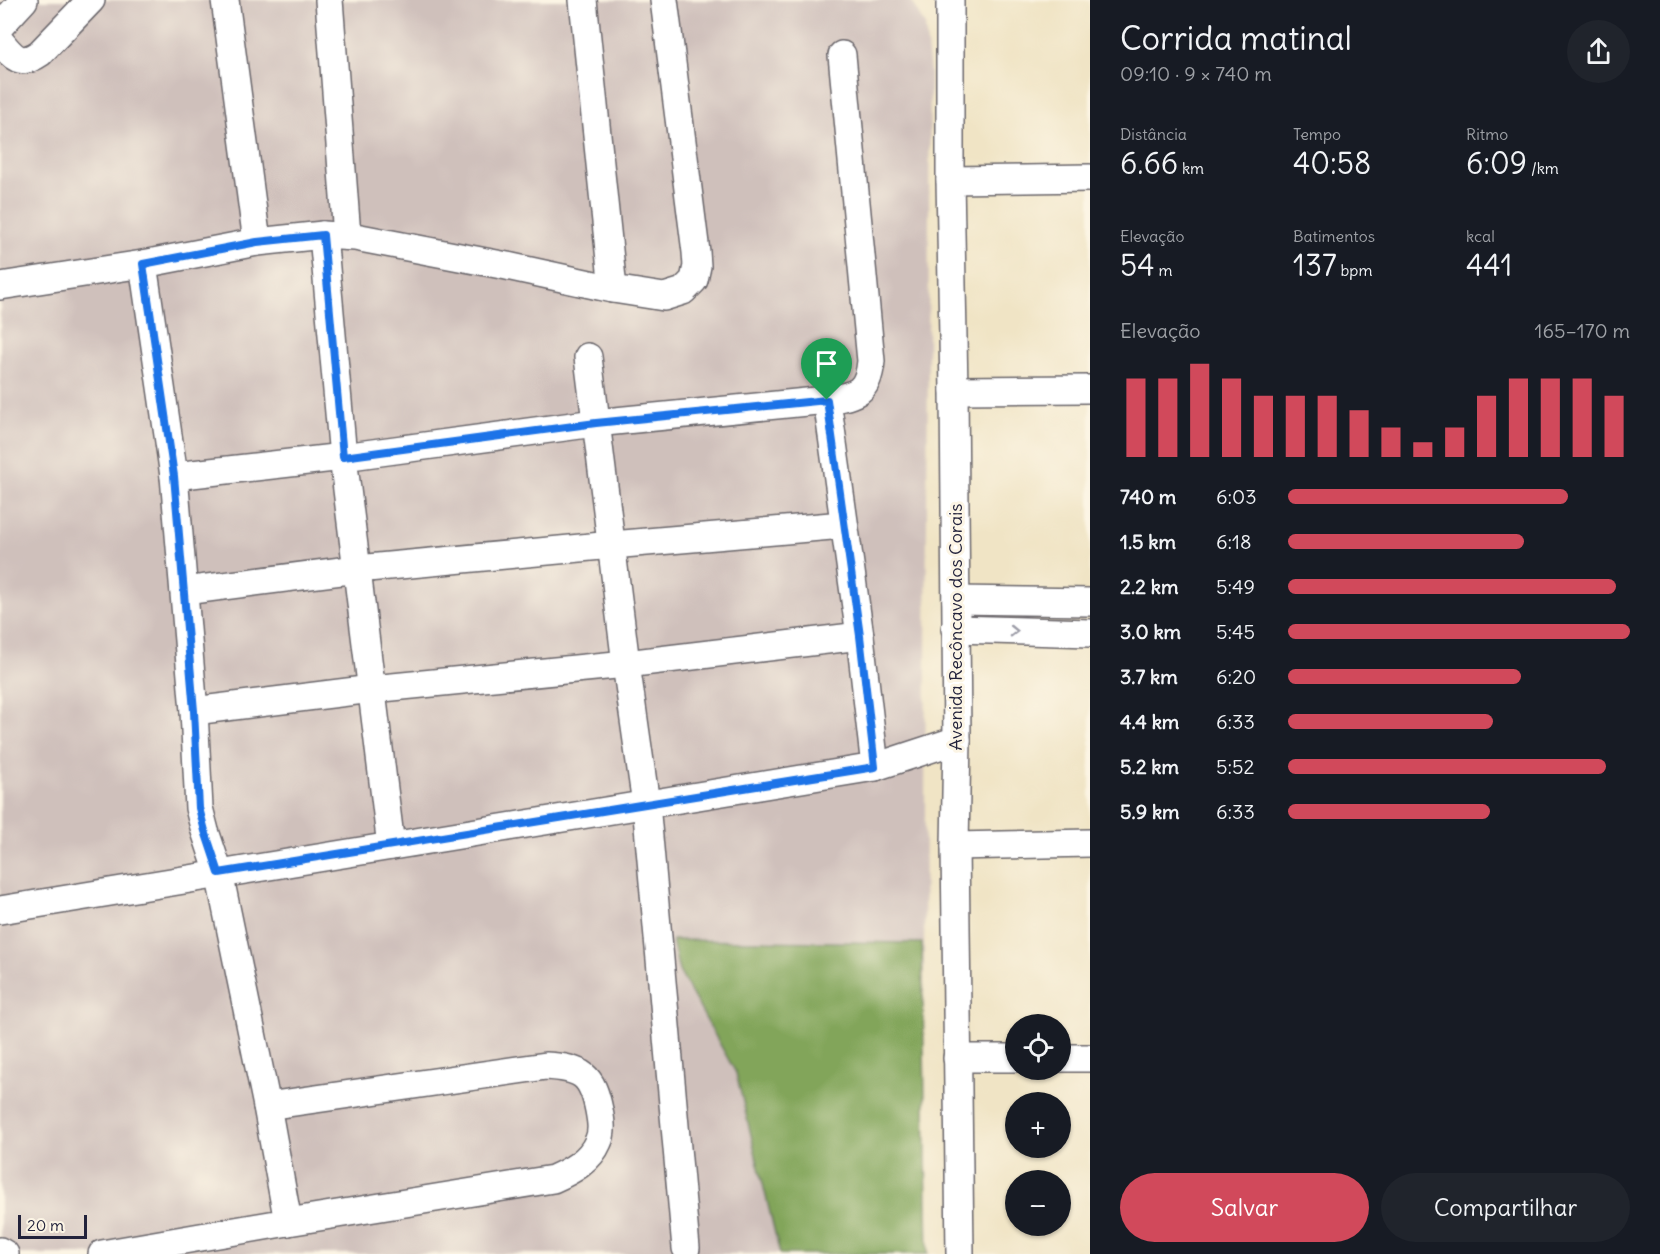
<!DOCTYPE html>
<html lang="pt">
<head>
<meta charset="utf-8">
<style>
  body { margin:0; font-family:Delius,sans-serif; background:#20242c; color:#f1f3f6; height:100vh; display:flex; flex-direction:column; font-size:22px; white-space:nowrap }
  * { box-sizing:border-box; margin:0 }
  p { font-size:20px; color:#9ea1a6 }
  .icon { flex:none; width:33px; height:33px; fill:none; stroke:currentColor; stroke-width:2; stroke-linecap:round; stroke-linejoin:round }
  .map { position:relative; flex:1; overflow:hidden }
  .details { display:flex; flex-direction:column; background:#171b24; width:570px }
  .details>* { flex:none }
  .fabs { position:absolute; left:1005px; top:1014px; display:grid; gap:12px }
  .fabs a { display:grid; place-items:center; width:66px; height:66px; border-radius:50%; background:#171b24; box-shadow:0 2px 4px #0004; font-size:30px }
  .scale { position:absolute; left:18px; bottom:15px; width:69px; box-sizing:border-box; padding-left:6px; border:3px solid #22223b; border-top:0; font-size:16px; line-height:21px; white-space:nowrap; color:#22223b; -webkit-text-stroke:4px #fcf5e5; paint-order:stroke }
  .pin { position:absolute; display:grid; place-items:center; width:51px; height:51px; color:#fff; margin:-62px -26px; border-radius:50% 50% 50% 0; rotate:-45deg; box-shadow:0 0 6px #0007 }
  .pin .icon { rotate:45deg }
  .round { display:grid; place-items:center; flex:none; width:63px; height:63px; border-radius:32px; background:#20242c }
  .headline { display:flex; align-items:center; justify-content:space-between; height:102px; padding:0 30px }
  h1 { font-size:33px; font-weight:600; line-height:45px }
  .metrics { display:grid; grid-template-columns:repeat(3,1fr); gap:9px; height:102px; padding:6px 30px }
  .metrics div { display:grid; align-content:center }
  .metrics b { font-size:30px; font-weight:600 }
  .metrics small { font-size:16px; font-weight:400 }
  .metrics p { font-size:16px }
  .chart { height:168px; padding:12px 30px }
  .chart p { display:flex; justify-content:space-between }
  .chart svg { width:100%; height:108px; margin-top:6px; stroke:#d1495b; stroke-width:6 }
  .primary-button { display:flex; gap:12px; margin-top:auto; padding:12px 30px }
  .primary-button a { flex:1; height:69px; border-radius:36px; background:#d1495b; color:#fff; font-size:24px; font-weight:600; line-height:69px; text-align:center }
  .primary-button a+a { background:#20242c; color:#f1f3f6 }
  ul { padding:0 30px; list-style:none; font-size:20px }
  li { display:grid; grid-template-columns:96px 72px 1fr; align-items:center; height:45px }
  li i { height:15px; border-radius:8px; background:#d1495b }
  main { display:flex; flex:1; min-height:0 }
  .map>svg:first-child { display:block }
  .industrial { fill:#cfc0bb }
  .forest { fill:#82a55a; stroke:#52644a; stroke-width:1.5 }
  .lines { fill:none; stroke-linecap:round; stroke-linejoin:round }
  .minor-casing { stroke:#6a666b; stroke-width:30 }
  .minor { stroke:#fff; stroke-width:27 }
  .oneway { stroke:#9c9ca7 }
  .route-casing { stroke:#fff; stroke-width:12 }
  .route { stroke:#1a73e8; stroke-width:8 }
  .labels { text-anchor:middle; stroke-width:6; stroke-linejoin:round; paint-order:stroke }
  .street-label { font-size:18px; fill:#22223b; stroke:#fcf5e5 }
</style>
</head>
<body>
<main>
<div class="map">
<svg width="1090" height="1254" viewBox="0 0 1090 1254">
  <rect width="100%" height="100%" fill="#fcf5e5"/>
  <filter id="ink" filterUnits="userSpaceOnUse"><feTurbulence type="fractalNoise" baseFrequency=".0167" numOctaves="2"/><feDisplacementMap in="SourceGraphic" scale="12" xChannelSelector="R" yChannelSelector="G"/><feConvolveMatrix kernelMatrix="1 2 1 2 8 2 1 2 1" color-interpolation-filters="sRGB"/></filter>
  <filter id="wash" filterUnits="userSpaceOnUse"><feTurbulence type="fractalNoise" baseFrequency=".008" numOctaves="4" result="noise"/><feDisplacementMap in="SourceGraphic" scale="24" xChannelSelector="R" yChannelSelector="G"/><feGaussianBlur stdDeviation="1.35" result="paint"/><feColorMatrix in="noise" values="0 0 0 0 0 0 0 0 0 0 0 0 0 0 0 0 0 1.4 0 .05"/><feComposite in="paint" operator="in"/></filter>
  <g filter="url(#wash)">
    <rect width="100%" height="100%" fill="#f0e4c5"/>
    <path class="industrial" d="M0,0H910L911,1L925,25L930,73L922,1254H0Z"/>
    <path class="forest" d="M672,940L922,943L928,1254H780L736,1073L679,971Z"/>
  </g>
  <g filter="url(#ink)">
    <g class="lines">
      <defs>
        <g id="minor">
          <path d="M225,0L257,242"/>
          <path d="M329,0L347,236"/>
          <path d="M583,0L613,289"/>
          <path d="M950,0V180L954,390L957,740L955,846L960,1254"/>
          <path d="M0,26L24,0"/>
          <path d="M0,41C13,57 20,67 40,53L91,0"/>
          <path d="M950,180L1090,178"/>
          <path d="M323,235L343,457L391,846"/>
          <path d="M0,286L143,264L257,242L323,235L355,237L507,266L613,289L664,297L683,291L694,280L697,266L696,252L664,0"/>
          <path d="M588,357L626,664L646,804L686,1248"/>
          <path d="M954,390L1090,389"/>
          <path d="M174,476L343,457L595,423L827,400C855,395 868,394 871,361L842,55"/>
          <path d="M184,591L357,569L612,545L843,525"/>
          <path d="M956,600L1090,602"/>
          <path d="M955,629L1090,633"/>
          <path d="M194,711L372,689L626,664L860,636"/>
          <path d="M875,767L957,740"/>
          <path d="M955,846L1090,843"/>
          <path d="M0,910L875,767L860,636L827,400"/>
          <path d="M957,1058H1016"/>
          <path d="M1060,1058H1090"/>
          <path d="M267,1106L546,1066C582,1068 592,1075 599,1110C601,1121 603,1132 598,1142C590,1161 571,1171 553,1179L288,1222"/>
          <path d="M0,1251L5,1254"/>
          <path d="M102,1254L288,1222L267,1106L219,873L205,831L199,808L194,711L174,476L143,264"/>
        </g>
      </defs>
      <use href="#minor" class="minor-casing"/>
      <use href="#minor" class="minor"/>
    </g>
    <defs><path id="oneway-chevron" d="M-2-3.5L2.5 0L-2 3.5" fill="none" stroke-width="1.6" stroke-linecap="round" stroke-linejoin="round" transform="scale(1.5)"/></defs>
    <use class="oneway" href="#oneway-chevron" transform="translate(1014 631) rotate(1)"/>
  </g>
  <g class="lines" filter="url(#ink)">
    <defs>
      <path id="route" d="M323,235L343,457L596,423L827,400L860,636L875,767L219,873L205,831L199,808L194,711L174,476L143,264L257,242Z"/>
    </defs>
    <use href="#route" class="route-casing"/>
    <use href="#route" class="route"/>
  </g>
  <g class="labels">
    <g class="street-label">
      <text transform="translate(956 627) rotate(-90)" y="6">Avenida Recôncavo dos Corais</text>
    </g>
  </g>
</svg>
<div class="fabs">
<a><svg class="icon" aria-label="locate" viewBox="0 0 24 24"><circle cx="12" cy="12" r="6"/><path d="M12 2v4M12 18v4M2 12h4M18 12h4"/></svg></a>
<a>+</a>
<a>−</a>
</div>
<div class="scale">20 m</div>
<div class="pin" style="left:827px;top:400px;background:#1e9e55"><svg class="icon" aria-label="arrive" viewBox="0 0 24 24"><path d="M6 21V4h12l-3 4 3 4H6"/></svg></div>
</div>
<section class="details">
<div class="headline"><div><h1>Corrida matinal</h1><p>09:10 · 9 × 740 m</p></div><a class="round"><svg class="icon" aria-label="share" viewBox="0 0 24 24"><path d="M12 15V3M7 8l5-5 5 5M5 13v7h14v-7"/></svg></a></div>
<div class="metrics">
<div><p>Distância</p><b>6.66<small> km</small></b></div>
<div><p>Tempo</p><b>40:58</b></div>
<div><p>Ritmo</p><b>6:09<small> /km</small></b></div>
</div>
<div class="metrics">
<div><p>Elevação</p><b>54<small> m</small></b></div>
<div><p>Batimentos</p><b>137<small> bpm</small></b></div>
<div><p>kcal</p><b>441</b></div>
</div>
<div class="chart"><p><span>Elevação</span>165–170 m</p>
<svg viewBox="0 0 160 44" preserveAspectRatio="none"><path d="M5 44V12M15 44V12M25 44V6M35 44V12M45 44V19M55 44V19M65 44V19M75 44V25M85 44V32M95 44V38M105 44V32M115 44V19M125 44V12M135 44V12M145 44V12M155 44V19"/></svg>
</div>
<ul>
<li><b>740 m</b>6:03<i style="width:82%"></i></li>
<li><b>1.5 km</b>6:18<i style="width:69%"></i></li>
<li><b>2.2 km</b>5:49<i style="width:96%"></i></li>
<li><b>3.0 km</b>5:45<i style="width:100%"></i></li>
<li><b>3.7 km</b>6:20<i style="width:68%"></i></li>
<li><b>4.4 km</b>6:33<i style="width:60%"></i></li>
<li><b>5.2 km</b>5:52<i style="width:93%"></i></li>
<li><b>5.9 km</b>6:33<i style="width:59%"></i></li>
</ul>
<div class="primary-button"><a>Salvar</a><a>Compartilhar</a></div>
</section>
</main>
</body>
</html>
